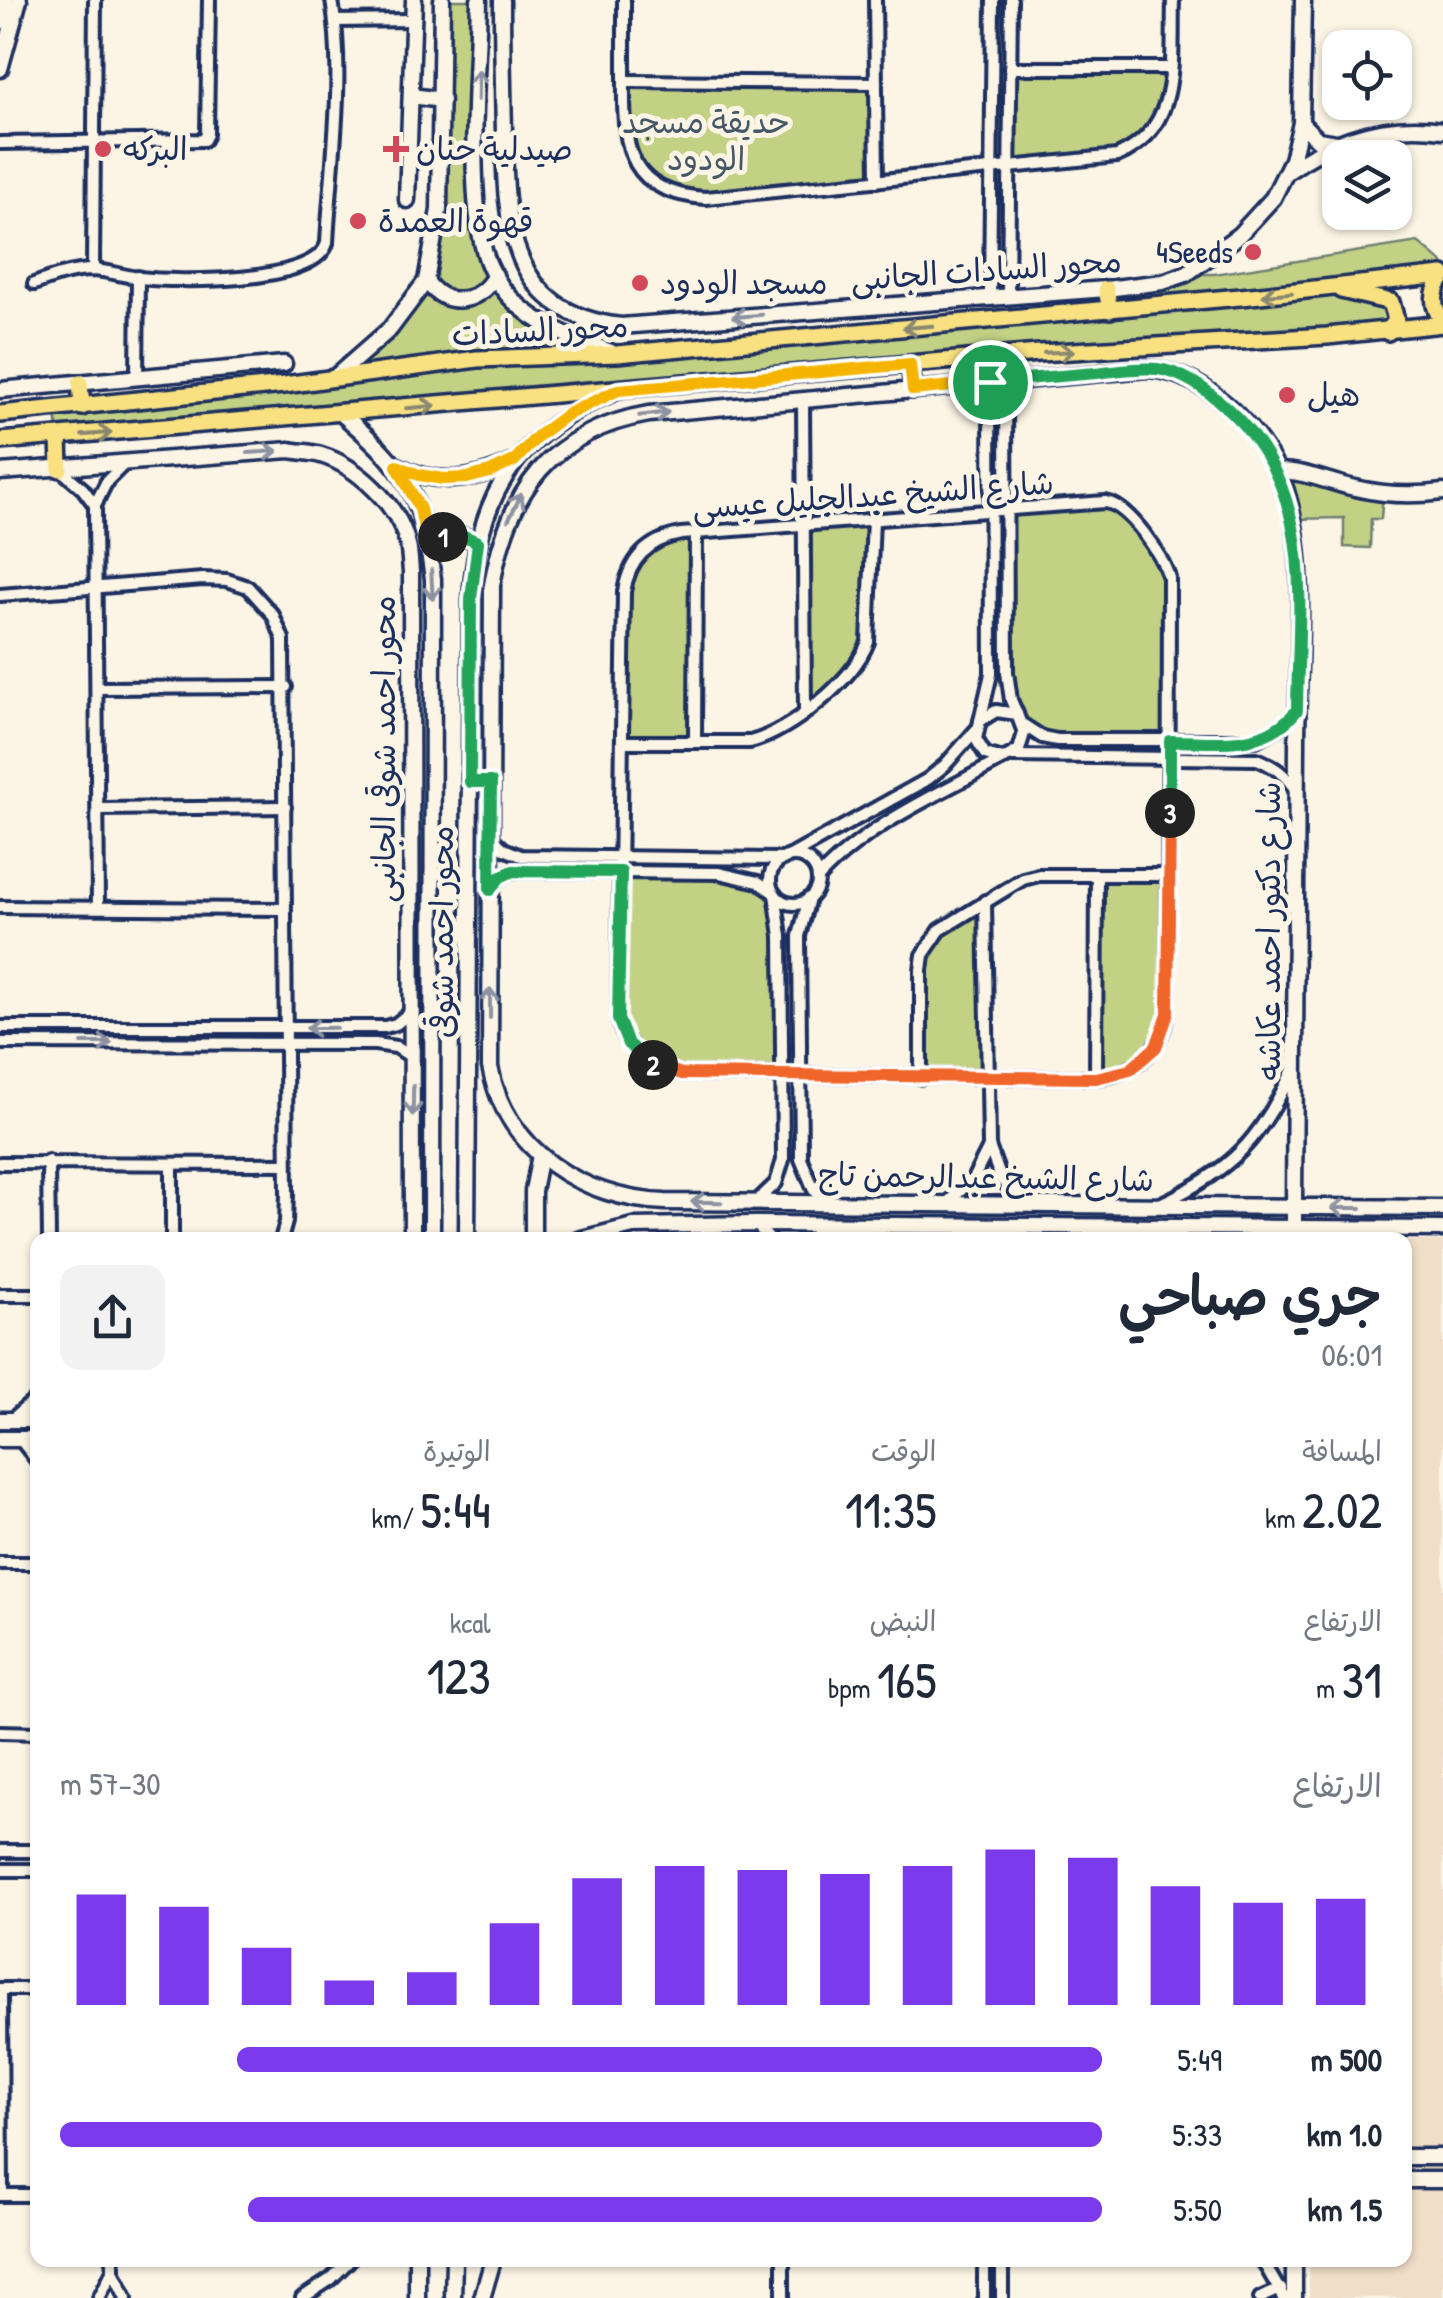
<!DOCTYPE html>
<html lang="ar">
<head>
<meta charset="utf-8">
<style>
  body { margin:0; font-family:"Patrick Hand","Playpen Sans Arabic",sans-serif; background:#f2f2f3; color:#1f2937; direction:rtl; height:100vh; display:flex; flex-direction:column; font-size:38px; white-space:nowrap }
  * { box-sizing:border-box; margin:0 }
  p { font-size:32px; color:#747a83 }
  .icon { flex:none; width:55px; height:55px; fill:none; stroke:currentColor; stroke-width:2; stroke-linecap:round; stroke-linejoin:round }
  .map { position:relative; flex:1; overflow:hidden; direction:ltr }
  .side { position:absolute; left:30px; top:1232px; width:1382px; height:1035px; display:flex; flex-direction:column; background:#fff; border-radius:20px; box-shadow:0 2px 8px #0004; direction:rtl }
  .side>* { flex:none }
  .buttons { position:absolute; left:1322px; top:30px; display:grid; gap:20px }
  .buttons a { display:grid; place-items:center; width:90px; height:90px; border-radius:20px; background:#fff; box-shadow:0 2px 8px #0004; font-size:50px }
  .pin { position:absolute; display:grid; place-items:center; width:85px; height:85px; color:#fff; margin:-42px; border:5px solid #fff; border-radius:50%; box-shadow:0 2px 10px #0007 }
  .km { position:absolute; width:50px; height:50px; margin:-25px; border-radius:50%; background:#222; color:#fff; font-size:28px; line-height:50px; text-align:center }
  .round { display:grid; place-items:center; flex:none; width:105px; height:105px; border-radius:20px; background:#f2f2f3 }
  .headline { display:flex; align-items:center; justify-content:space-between; height:170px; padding:0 30px }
  h1 { font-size:55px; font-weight:600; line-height:75px }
  .figures { display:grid; grid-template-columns:repeat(3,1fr); gap:15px; height:170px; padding:10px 30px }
  .figures div { display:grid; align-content:center }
  .figures b { font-size:50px; font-weight:600 }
  .figures small { font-size:28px; font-weight:400 }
  .figures p { font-size:28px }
  .chart { height:280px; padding:20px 30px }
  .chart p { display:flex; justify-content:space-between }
  .chart svg { width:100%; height:180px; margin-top:10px; stroke:#7c3aed; stroke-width:6 }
  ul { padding:0 30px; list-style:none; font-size:32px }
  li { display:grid; grid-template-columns:160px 120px 1fr; align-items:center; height:75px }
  li i { height:25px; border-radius:12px; background:#7c3aed }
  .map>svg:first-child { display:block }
  .built { fill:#f1dec9 }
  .green { fill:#c3d185; stroke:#6f8072; stroke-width:2.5 }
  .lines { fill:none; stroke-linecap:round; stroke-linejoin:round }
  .street-casing { stroke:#1b2f5e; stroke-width:18 }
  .secondary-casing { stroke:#1b2f5e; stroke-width:21 }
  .primary-casing { stroke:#1b2f5e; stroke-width:22 }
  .street { stroke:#fcf5e5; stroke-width:10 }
  .secondary { stroke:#fcf5e5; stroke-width:14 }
  .primary { stroke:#f9e181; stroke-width:15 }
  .oneway { stroke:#8c92a2 }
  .oneway2 { stroke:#8a8870 }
  .split-1-casing { stroke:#fff; stroke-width:20 }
  .split-2-casing { stroke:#fff; stroke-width:20 }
  .split-3-casing { stroke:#fff; stroke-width:20 }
  .split-4-casing { stroke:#fff; stroke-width:20 }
  .split-1 { stroke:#f5b400; stroke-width:12 }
  .split-2 { stroke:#22a559; stroke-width:12 }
  .split-3 { stroke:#f0652b; stroke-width:12 }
  .split-4 { stroke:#22a559; stroke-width:12 }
  .poi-dot { fill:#d1495b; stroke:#fcf5e5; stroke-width:4 }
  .labels { text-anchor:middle; stroke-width:10; stroke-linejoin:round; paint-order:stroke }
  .park-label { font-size:32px; fill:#455868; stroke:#fcf5e5 }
  .poi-label { font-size:32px; fill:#1b2f5e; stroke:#fcf5e5; text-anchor:start }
  .street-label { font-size:32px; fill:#1b2f5e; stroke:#fcf5e5 }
</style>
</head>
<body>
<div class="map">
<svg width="1443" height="2298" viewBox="0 0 1443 2298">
  <rect width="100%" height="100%" fill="#fcf5e5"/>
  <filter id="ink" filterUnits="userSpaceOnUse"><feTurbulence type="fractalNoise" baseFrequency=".01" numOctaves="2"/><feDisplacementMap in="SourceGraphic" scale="20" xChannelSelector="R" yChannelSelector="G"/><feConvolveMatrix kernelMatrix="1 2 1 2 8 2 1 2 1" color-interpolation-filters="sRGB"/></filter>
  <g filter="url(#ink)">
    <path class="built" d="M1405,1241H1443V2298H1309V2260H1405Z"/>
    <g class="green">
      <path d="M442,0H479L483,241L515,301L617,354L1109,310L1106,289L1186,274H1214L1418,242L1443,263V275L1338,288L1387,299L1394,324L59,437L55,409L334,378L415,300L436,242Z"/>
      <path d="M993,0H1011L1010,68H1171L1166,102L1135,149L991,171Z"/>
      <path d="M624,81L876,83L877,181L706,198L670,191L635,163Z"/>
      <path d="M1287,471L1383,493L1381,519H1371L1370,548L1344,547V518L1292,519Z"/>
      <path d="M1113,503L1167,569L1170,741L1057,740L1029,730L1011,700L1007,509Z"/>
      <path d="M873,519L870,628L844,678L805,712L804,524Z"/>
      <path d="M696,533L695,742H622L624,592L641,552L666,537Z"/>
      <path d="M621,872L739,876L775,894L783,1075L682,1074L650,1063L621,1032Z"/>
      <path d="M1097,875H1169L1168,1014L1145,1060L1096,1078Z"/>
      <path d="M985,901L987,1078H921V970L930,941Z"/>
    </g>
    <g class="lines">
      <defs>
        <g id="street">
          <path d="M624,0C624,28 624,57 624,85C623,150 630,193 706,198L1117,156C1182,128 1171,60 1173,0"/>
          <path d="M875,0L877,181"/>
          <path d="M335,21L413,20"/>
          <path d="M1010,68H1171"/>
          <path d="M624,81L876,83"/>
          <path d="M0,143L204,140L207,134L209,0"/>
          <path d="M93,270L95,0"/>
          <path d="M34,284C53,277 72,270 93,270C109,271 124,276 139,278C176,282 315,285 327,243C331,164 345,79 332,0"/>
          <path d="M1008,295L1011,0"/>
          <path d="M990,296L993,0"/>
          <path d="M137,378L138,277"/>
          <path d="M1006,381L1007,672L1011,700L1017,714"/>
          <path d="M803,400L805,712"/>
          <path d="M60,469L83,489L95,505"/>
          <path d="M1105,502C1129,505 1163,556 1169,578L1168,1014C1159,1053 1135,1074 1096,1078L682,1074C650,1064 627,1054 618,1019L624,592C629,559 648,540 681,534Z"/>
          <path d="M0,595L203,579L227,580L248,587L273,615L283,639L287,1195L286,1222L281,1240"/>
          <path d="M97,688L286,687"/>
          <path d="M996,711L1017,714L1024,733L1019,750L1003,759L985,754L976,739L980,721Z"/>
          <path d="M980,721L991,674L990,382"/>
          <path d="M1022,724L1042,737L1057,740H1256L1286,724L1297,711"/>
          <path d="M622,742H750C790,732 853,681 868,642L873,519"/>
          <path d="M695,742L696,533"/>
          <path d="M1012,756L1257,759C1276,767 1286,775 1297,792"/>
          <path d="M98,809L285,807"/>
          <path d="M491,837L504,849L521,856L783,859"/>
          <path d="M790,856L928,779L945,765L976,730"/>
          <circle cx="794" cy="880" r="24"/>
          <path d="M818,878C868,824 939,794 1003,759"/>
          <path d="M491,889L499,877L513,871L719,873L758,882L773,892"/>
          <path d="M809,898L799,936L801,1159L814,1190L829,1203"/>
          <path d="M985,901L989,1146L1001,1179L1024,1204"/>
          <path d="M0,907L284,909"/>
          <path d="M98,907L95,505L107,481L125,463"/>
          <path d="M0,1027H385L396,1024L412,1011"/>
          <path d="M0,1043L375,1044L396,1047L413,1058"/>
          <path d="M921,1078V970L923,955L940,930L1023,879L1039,875H1169"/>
          <path d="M1096,1078L1097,875"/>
          <path d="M48,1161L49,1240"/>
          <path d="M0,1163L286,1164"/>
          <path d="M172,1164V1240"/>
          <path d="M756,1202L776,1183L783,1160L781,936L775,894"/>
          <path d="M1162,1203C1232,1170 1260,1140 1293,1070"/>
          <path d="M946,1204L973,1179L989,1147"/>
          <path d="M756,1224L770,1240"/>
          <path d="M960,1226L970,1240"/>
          <path d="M1165,1230L1186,1240"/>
          <path d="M811,1240L822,1224"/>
          <path d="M0,1295H38"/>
          <path d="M12,1419L38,1397"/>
          <path d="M20,1439L38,1462"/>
          <path d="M0,1563H38"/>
          <path d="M0,1732L38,1733"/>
          <path d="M0,1851H38"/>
          <path d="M0,1870H38"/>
          <path d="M0,1989H38"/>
          <path d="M1,1989L2,2195"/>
          <path d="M0,2195H38"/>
          <path d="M783,2260V2298"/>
          <path d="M1002,2260V2298"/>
          <path d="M1262,2260L1284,2298"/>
          <path d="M113,2271L126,2298"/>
          <path d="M99,2298L113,2270V2260"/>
          <path d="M302,2298L331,2279L350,2260"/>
          <path d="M984,2298V2260"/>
          <path d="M1260,2298L1281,2289"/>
        </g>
        <g id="secondary">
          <path d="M479,0C478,65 464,211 490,267C512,317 564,335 611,352"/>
          <path d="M502,0C502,44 503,88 504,132C505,224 509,313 621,326L1106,289L1163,282L1186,274L1239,235L1273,198L1292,160L1301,123L1303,0"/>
          <path d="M0,22L6,0"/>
          <path d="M0,69L19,0"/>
          <path d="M411,96L442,100"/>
          <path d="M1301,123L1318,140L1336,143"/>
          <path d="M1287,172C1333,139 1386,122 1443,130"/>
          <path d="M407,200L414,0"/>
          <path d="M426,281C446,309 479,304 495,275"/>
          <path d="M334,378L390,329L426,281L439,210L442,0"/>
          <path d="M0,390L284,364"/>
          <path d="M342,414C408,471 421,492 433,579L432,1240"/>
          <path d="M398,466C437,486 473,481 511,463"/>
          <path d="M1277,471C1305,471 1328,482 1355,488C1384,495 1413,496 1443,492"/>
          <path d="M0,472L290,450C300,452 312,452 321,455C357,466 397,504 407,541C410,550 410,562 411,572L412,1240"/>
          <path d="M428,546C444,534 460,532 477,542"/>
          <path d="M467,1240L471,599C477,494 519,430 617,391"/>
          <path d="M533,1240V1191L540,1155"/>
          <path d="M578,1240L633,1226L756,1224L1443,1229"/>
          <path d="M1294,1240V1207C1295,1053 1296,898 1297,744C1297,667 1308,575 1289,501C1274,442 1210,371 1147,369L649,414C551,431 508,490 492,585L490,1067C506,1151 583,1199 665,1202C924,1204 1184,1206 1443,1208"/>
          <path d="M0,1420H38"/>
          <path d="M0,1439H38"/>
          <path d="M1405,2157H1443"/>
          <path d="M1405,2180H1443"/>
          <path d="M1294,2260V2298"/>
          <path d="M417,2298V2260"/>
          <path d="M453,2298L454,2260"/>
          <path d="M482,2298L493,2260"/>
        </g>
        <g id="primary">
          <path d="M1443,277C1432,291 1431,306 1443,321"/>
          <path d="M1106,289L1110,310"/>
          <path d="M1341,290L1391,302L1396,320L1388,332"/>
          <path d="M910,364L913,390"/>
          <path d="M80,383L82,407"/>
          <path d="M0,414L284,385L477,359L617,354L1251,296L1443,275"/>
          <path d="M59,437L60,469"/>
          <path d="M0,441L1039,353L1327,336L1443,324"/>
        </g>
      </defs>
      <use href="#street" class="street-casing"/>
      <use href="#secondary" class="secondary-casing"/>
      <use href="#primary" class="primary-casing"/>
      <use href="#street" class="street"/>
      <use href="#secondary" class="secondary"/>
      <use href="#primary" class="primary"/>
    </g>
    <defs><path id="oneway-shaft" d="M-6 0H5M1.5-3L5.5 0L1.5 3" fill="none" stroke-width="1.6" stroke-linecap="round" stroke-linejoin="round" transform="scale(2.5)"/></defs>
    <g class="oneway">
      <use href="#oneway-shaft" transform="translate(478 85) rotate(-89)"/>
      <use href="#oneway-shaft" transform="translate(747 316) rotate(175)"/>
      <use href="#oneway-shaft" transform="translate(654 414) rotate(-7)"/>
      <use href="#oneway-shaft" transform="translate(263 452) rotate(-4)"/>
      <use href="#oneway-shaft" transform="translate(515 507) rotate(-63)"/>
      <use href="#oneway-shaft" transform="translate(432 585) rotate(87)"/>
      <use href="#oneway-shaft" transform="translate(490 1003) rotate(-90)"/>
      <use href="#oneway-shaft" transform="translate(321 1028) rotate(179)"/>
      <use href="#oneway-shaft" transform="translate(97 1043)"/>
      <use href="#oneway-shaft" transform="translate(413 1101) rotate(91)"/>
      <use href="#oneway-shaft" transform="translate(706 1202) rotate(-179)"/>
      <use href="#oneway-shaft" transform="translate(1346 1208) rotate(-180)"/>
    </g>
    <g class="oneway2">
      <use href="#oneway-shaft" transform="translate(1277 294) rotate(175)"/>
      <use href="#oneway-shaft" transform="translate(918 327) rotate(175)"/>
      <use href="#oneway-shaft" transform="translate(1059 352) rotate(-3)"/>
      <use href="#oneway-shaft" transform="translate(421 407) rotate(-5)"/>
      <use href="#oneway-shaft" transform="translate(97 434) rotate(-5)"/>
    </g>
  </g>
  <g class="lines" filter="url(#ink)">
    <defs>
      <path id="split-1" d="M443,537L428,546L420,509L397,466L419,475L443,479L467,478L490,472L514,461L538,436L566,415L618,390L910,364L913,390L990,382"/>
      <path id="split-2" d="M443,537L464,536L478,542L471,599L470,782H491L490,890L500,877L513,871L621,872L618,1019L628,1044L653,1065"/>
      <path id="split-3" d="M653,1065L682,1074L1096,1078L1130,1070L1156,1047L1168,1014L1170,813"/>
      <path id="split-4" d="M990,382C1025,379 1061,376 1096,373C1116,371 1137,367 1157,369C1184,372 1210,392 1229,410C1317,491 1298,601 1297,710C1265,751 1217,741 1170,741V813"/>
    </defs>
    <use href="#split-1" class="split-1-casing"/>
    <use href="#split-2" class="split-2-casing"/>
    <use href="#split-3" class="split-3-casing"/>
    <use href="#split-4" class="split-4-casing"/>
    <use href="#split-1" class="split-1"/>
    <use href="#split-2" class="split-2"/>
    <use href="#split-3" class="split-3"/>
    <use href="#split-4" class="split-4"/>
  </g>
  <g class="poi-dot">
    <circle cx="103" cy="149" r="10"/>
    <path d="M391 134h10v10h10v10h-10v10h-10v-10h-10v-10h10z"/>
    <circle cx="358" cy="221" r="10"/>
    <circle cx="1253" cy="252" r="10"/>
    <circle cx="640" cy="283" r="10"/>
    <circle cx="1287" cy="395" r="10"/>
  </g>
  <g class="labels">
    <g class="park-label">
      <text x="706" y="133">حديقة مسجد<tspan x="706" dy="37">الودود</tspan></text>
    </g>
    <g class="poi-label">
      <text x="123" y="160">البركه</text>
      <text x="416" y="160">صيدلية حنان</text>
      <text x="378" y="232">قهوة العمدة</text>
      <text x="1233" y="263" text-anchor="end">4Seeds</text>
      <text x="660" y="294">مسجد الودود</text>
      <text x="1307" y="406">هيل</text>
    </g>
    <g class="street-label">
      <text transform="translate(986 270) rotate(-4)" y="11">محور السادات الجانبى</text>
      <text transform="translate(540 330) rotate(-3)" y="11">محور السادات</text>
      <text transform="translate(873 495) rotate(-4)" y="11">شارع الشيخ عبدالجليل عيسى</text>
      <text transform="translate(384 749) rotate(-90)" y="11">محور احمد شوقى الجانبى</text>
      <text transform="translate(1269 931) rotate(-90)" y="11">شارع دكتور احمد عكاشه</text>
      <text transform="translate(442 932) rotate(-90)" y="11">محور احمد شوقى</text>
      <text transform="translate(986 1177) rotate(1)" y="11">شارع الشيخ عبدالرحمن تاج</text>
    </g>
  </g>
</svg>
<div class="buttons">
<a><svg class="icon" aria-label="locate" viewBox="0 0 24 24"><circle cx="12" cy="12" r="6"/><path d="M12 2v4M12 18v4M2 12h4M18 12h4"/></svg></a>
<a><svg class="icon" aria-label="layers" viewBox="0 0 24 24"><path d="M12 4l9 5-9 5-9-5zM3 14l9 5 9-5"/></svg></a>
</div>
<div class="pin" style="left:990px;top:382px;background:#1e9e55"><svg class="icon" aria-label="arrive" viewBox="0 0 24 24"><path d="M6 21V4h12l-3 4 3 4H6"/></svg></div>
<b class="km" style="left:443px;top:537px">1</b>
<b class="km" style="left:653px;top:1065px">2</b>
<b class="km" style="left:1170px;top:813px">3</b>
<section class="side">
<div class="headline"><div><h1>جري صباحي</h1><p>06:01</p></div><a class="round"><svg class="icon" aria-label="share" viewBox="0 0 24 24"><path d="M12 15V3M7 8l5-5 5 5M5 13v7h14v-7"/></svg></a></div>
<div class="figures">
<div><p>المسافة</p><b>2.02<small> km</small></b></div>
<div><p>الوقت</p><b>11:35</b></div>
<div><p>الوتيرة</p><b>5:44<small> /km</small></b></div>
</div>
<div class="figures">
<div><p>الارتفاع</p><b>31<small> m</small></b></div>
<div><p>النبض</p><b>165<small> bpm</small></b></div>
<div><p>kcal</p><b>123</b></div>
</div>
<div class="chart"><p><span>الارتفاع</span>30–57 m</p>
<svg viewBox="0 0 160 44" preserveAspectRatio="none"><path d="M5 44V17M15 44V20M25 44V30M35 44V38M45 44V36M55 44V24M65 44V13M75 44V10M85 44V11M95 44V12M105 44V10M115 44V6M125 44V8M135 44V15M145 44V19M155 44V18"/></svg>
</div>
<ul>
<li><b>500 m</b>5:49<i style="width:83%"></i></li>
<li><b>1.0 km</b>5:33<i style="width:100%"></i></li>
<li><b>1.5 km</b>5:50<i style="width:82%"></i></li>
</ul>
</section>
</div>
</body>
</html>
